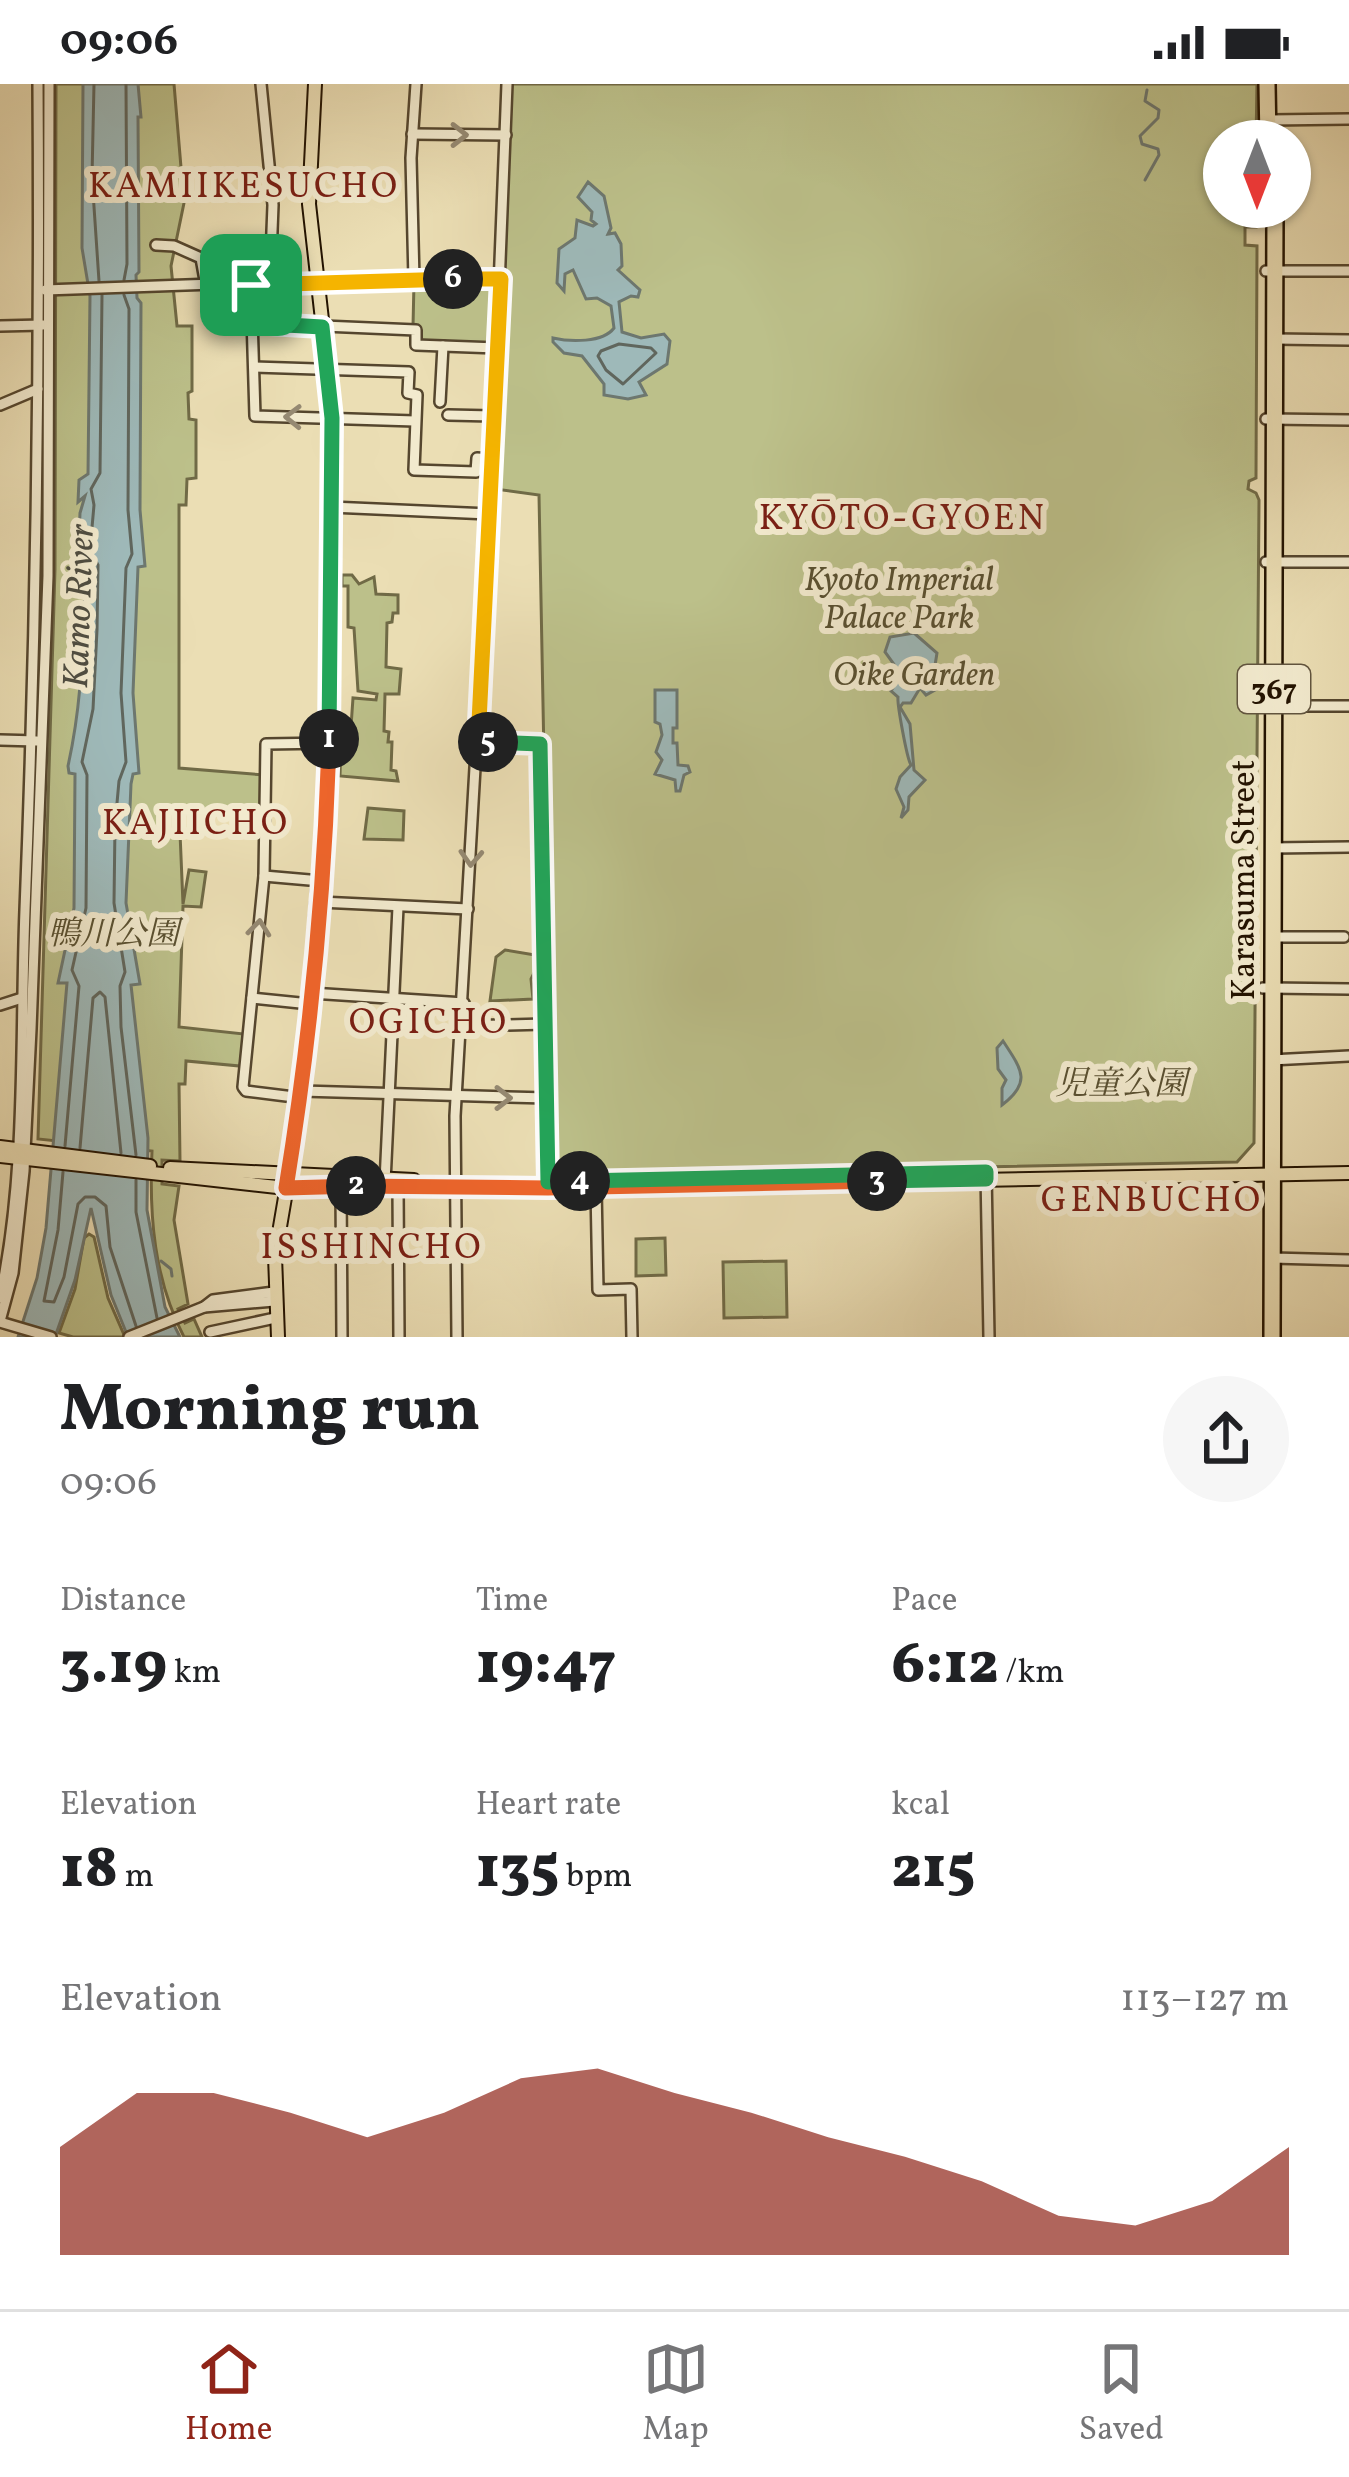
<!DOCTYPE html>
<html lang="en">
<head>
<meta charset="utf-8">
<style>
  body { margin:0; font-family:Vollkorn,"Noto Serif JP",serif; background:#f6f6f6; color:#202124; height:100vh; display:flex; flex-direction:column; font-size:45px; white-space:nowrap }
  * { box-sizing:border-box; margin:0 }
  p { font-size:39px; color:#757577 }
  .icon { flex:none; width:66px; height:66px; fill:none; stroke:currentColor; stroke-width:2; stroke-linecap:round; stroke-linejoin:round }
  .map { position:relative; height:1253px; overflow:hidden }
  .details { display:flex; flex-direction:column; background:#fff; flex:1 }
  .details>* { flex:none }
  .needle { width:78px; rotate:180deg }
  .controls { position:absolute; left:1203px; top:36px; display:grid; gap:24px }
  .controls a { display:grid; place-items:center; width:108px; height:108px; border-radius:50%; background:#fff; box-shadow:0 3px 9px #0004; font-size:60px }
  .pin { position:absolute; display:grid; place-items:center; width:102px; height:102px; color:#fff; margin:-51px; border-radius:24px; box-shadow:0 6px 18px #0006 }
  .km { position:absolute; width:60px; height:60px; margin:-30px; border-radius:50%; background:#222; color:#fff; font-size:33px; line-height:60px; text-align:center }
  .round { display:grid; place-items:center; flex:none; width:126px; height:126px; border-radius:63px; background:#f6f6f6 }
  .headline { display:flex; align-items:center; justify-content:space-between; height:204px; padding:0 60px }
  h1 { font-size:66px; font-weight:800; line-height:90px }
  .figures { display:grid; grid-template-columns:repeat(3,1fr); gap:18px; height:204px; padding:12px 60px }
  .figures div { display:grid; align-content:center }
  .figures b { font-size:60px; font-weight:800 }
  .figures small { font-size:33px; font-weight:400 }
  .figures p { font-size:33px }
  .chart { height:336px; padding:24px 60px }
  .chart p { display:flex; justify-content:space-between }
  .chart svg { width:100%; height:216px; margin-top:12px; fill:#8f2418; opacity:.7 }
  .status { display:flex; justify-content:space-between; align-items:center; height:84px; padding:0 60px; background:#fff; direction:ltr }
  .status svg { height:33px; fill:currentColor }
  .tabs { display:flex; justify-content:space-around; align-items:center; height:168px; border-top:3px solid #e0e0e0; background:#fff; font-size:33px; color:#757577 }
  .tabs a { display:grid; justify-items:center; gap:6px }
  .tabs .current { color:#8f2418 }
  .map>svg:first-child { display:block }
  .green { fill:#bcc08a; stroke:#706a46; stroke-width:3 }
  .water { fill:#9eb9b9; stroke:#6d776f; stroke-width:3 }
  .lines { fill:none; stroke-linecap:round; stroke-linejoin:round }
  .shore { stroke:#60665d; stroke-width:3 }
  .stream { stroke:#6d776f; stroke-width:3 }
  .minor-casing { stroke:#55462e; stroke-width:14 }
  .major-casing { stroke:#231301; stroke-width:16 }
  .highway-casing { stroke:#231301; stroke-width:20 }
  .minor { stroke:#f2eace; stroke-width:9 }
  .major { stroke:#ebdeb4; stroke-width:12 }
  .highway { stroke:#ebdeb4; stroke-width:15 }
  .oneway { stroke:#958972 }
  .split-1-casing { stroke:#fff; stroke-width:24 }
  .split-2-casing { stroke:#fff; stroke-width:24 }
  .split-3-casing { stroke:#fff; stroke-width:24 }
  .split-4-casing { stroke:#fff; stroke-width:24 }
  .split-5-casing { stroke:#fff; stroke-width:24 }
  .split-6-casing { stroke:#fff; stroke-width:24 }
  .split-7-casing { stroke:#fff; stroke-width:24 }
  .split-1 { stroke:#22a559; stroke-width:15 }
  .split-2 { stroke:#f0652b; stroke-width:15 }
  .split-3 { stroke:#f0652b; stroke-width:15 }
  .split-4 { stroke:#22a559; stroke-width:15 }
  .split-5 { stroke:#22a559; stroke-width:15 }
  .split-6 { stroke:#f5b400; stroke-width:15 }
  .split-7 { stroke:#f5b400; stroke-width:15 }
  .labels { text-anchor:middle; stroke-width:12; stroke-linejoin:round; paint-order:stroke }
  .shield { fill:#f2eace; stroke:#61543e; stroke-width:3 }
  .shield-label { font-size:30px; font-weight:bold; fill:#231301 }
  .park-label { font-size:33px; font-style:italic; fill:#595031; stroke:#f2eace }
  .street-label { font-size:33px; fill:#231301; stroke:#f2eace }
  .neighbourhood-label { font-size:36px; letter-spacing:3px; fill:#7a1f14; stroke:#f2eace }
  .water-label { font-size:36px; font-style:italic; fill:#4e4d41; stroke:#f2eace }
</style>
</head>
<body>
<div class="status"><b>09:06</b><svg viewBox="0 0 49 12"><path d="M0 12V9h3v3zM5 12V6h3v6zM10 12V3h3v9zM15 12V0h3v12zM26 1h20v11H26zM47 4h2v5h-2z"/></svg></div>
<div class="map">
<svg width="1349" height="1253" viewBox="0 0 1349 1253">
  <rect width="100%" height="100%" fill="#ebdeb4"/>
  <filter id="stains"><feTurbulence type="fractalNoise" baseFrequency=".00167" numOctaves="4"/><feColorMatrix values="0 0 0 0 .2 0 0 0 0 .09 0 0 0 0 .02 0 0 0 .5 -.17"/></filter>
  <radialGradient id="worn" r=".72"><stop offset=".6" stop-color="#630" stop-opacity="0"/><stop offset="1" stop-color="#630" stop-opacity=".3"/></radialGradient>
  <g class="green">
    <path d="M56,0H174L184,119L171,182L177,242H192V307L188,309L189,335L196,336V394L187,395L186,421H179V684L264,691L263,728L179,725L183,820L189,786L206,788L201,823L183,822L179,943L244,950L240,982L186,977L185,1000H179L180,1077L162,1076V1100L179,1102L174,1136L188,1220L178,1225L185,1239L194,1235L202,1253H184C154,1195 149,1132 152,1067L38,1055L55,485Z"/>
    <path d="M509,0H1257L1256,57H1224V123H1256V143H1245V161L1257,162L1256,394L1249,397L1248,405L1256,409L1259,416L1254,1059L1237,1078L552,1091L539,411L495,405Z"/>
    <path d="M414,198L493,200L490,261L419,259L413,243Z"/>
    <path d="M342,491H352L359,500L374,493L376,510L398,511V529H393L392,538L387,539L386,583L401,585L399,610H385L384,647L389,648L388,658H392L391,686L396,687L398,697L340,692L341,657H350L353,614L376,616L377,610L358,607L354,544L348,543V502H342Z"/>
    <path d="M368,724L404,727L403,756L364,755Z"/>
    <path d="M505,866L535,871V887L531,895L533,915L490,917L496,873Z"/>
    <path d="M89,1150L94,1153L108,1214L125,1253H73L59,1249L75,1205L84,1154Z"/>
    <path d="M665,1154L666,1191L636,1192V1155Z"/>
    <path d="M786,1177L787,1233L724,1234L723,1178Z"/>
  </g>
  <g class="water">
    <path d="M83,0H138L141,33H138L139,188L136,191L137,214L141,219L140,426L145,482L138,483L133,609L139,689L133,690L131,700L126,819L140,900L131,901L148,1054L147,1126L165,1223L180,1253H128L111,1211L91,1124L75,1196L55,1253H18L37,1194L46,1144L67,899H58L74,824L75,690L69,689L68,682C84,609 82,554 86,481L78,480L80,429L85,412L78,418L79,396L88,390L90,212L82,164Z"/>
    <path d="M588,98L604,112L611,144L608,150L615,149L621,160L622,182L618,186L640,206L638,213L631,212L619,218L622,248L641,254L664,250L670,257L667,280L639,298L646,311L628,315L604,311V300L582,272L564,269L553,258V254C570,258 603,259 614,244L611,222L597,214L586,215L573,186L565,190L564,207L557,199L559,165L575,154L577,136L593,142L596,140L591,136L592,128L578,113Z"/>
    <path d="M914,549L937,569L932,600L937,605L926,611L920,604L911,619H903L900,623L910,640L914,686L925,696L909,713L908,726L901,734L904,723L896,705L900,693L911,681C907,675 897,620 898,613L891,607L901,590L885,568L890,553Z"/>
    <path d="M655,606H677V644H673V659H677L678,681L688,682L690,688L684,691L680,707H676L675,696L655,690L662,676L656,668L662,651L660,640L655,638Z"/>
    <path d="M1003,957C1022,986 1032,998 1002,1021V1004L1006,996L998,985L997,964Z"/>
  </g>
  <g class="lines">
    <g class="shore">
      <path d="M94,0L92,93L99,197"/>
      <path d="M124,196L127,180L126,0"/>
      <path d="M124,211L129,225L128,426L132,470L126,484L121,609L126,678L119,697L115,741L114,819L125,888L120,902L121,943L136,1071"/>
      <path d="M619,260L651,264L656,269L623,300L606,286L598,272L601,267Z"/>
      <path d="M65,1062L79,902L72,886L86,824L87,691L82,678L93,625L97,546L98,481L90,466L94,421L91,405L100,389L102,211"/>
      <path d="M80,1064L93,914L100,908L105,913L121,1069"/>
      <path d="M63,1088L58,1146L44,1217L54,1218L64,1193L78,1120L85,1113H95L106,1122L110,1163L136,1242"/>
      <path d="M136,1096V1128L157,1234"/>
    </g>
    <g class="stream">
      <path d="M1145,96L1159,71L1158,65L1142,60L1140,52L1158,34L1159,26L1145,17L1147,6"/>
      <path d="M161,1177L171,1185L172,1192"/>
    </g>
    <defs>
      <g id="minor">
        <path d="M261,0L273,121L270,199"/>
        <path d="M1268,36L1349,35"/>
        <path d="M412,50L506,51"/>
        <path d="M156,161L174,162L201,174L206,202"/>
        <path d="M1266,187H1349"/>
        <path d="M414,196L411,74L416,0"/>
        <path d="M251,201L255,332L415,337"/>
        <path d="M45,206L326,196L501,195"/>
        <path d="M252,239L416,246V261L497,264"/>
        <path d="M0,242L43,241"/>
        <path d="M1275,255L1349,256"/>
        <path d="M254,283L409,288L408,309L417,311L414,386L476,388L477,374L492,375"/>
        <path d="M440,318L443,262"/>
        <path d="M0,321L38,305"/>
        <path d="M448,331L493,332"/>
        <path d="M1266,335L1349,336"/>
        <path d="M331,423L489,430"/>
        <path d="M1266,478H1349"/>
        <path d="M1265,622H1349"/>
        <path d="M0,656L37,657"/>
        <path d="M478,658L540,660L548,1098"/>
        <path d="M1272,764L1349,763"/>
        <path d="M264,792L321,797"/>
        <path d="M320,818L468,825"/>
        <path d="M1272,853H1344"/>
        <path d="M1263,904L1349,905"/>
        <path d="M311,909L464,919"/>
        <path d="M252,914L310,920"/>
        <path d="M0,921L22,914"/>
        <path d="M463,942L545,940"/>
        <path d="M1271,976L1349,972"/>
        <path d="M302,1007L547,1014"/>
        <path d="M302,1014L246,1007L243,1003L264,792L266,660L329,659"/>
        <path d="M986,1088L989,1253"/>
        <path d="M385,1098L398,823"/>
        <path d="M341,1102L342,1253"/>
        <path d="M398,1103L399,1253"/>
        <path d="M596,1103L598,1206L631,1205L632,1253"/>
        <path d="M1272,1174L1349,1176"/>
        <path d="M0,1214C27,1088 20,954 25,826C36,550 40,275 38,0"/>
        <path d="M204,1223L274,1217"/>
        <path d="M0,1237L13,1189L24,1087L31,945L48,492L49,0"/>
        <path d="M0,1238L51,1253"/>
        <path d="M210,1248L275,1234"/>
        <path d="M129,1253L204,1223L213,1216L274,1208"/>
        <path d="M457,1253L455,1032L491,405L507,0"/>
      </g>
      <g id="major">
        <path d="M0,1063L150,1082"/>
        <path d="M0,1072L286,1104H548L1349,1089"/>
        <path d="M170,1084L414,1096"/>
        <path d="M278,1253L275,1172L302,1014L329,659L331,316L309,120L315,0"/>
      </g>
      <g id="highway">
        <path d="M1267,0L1268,57"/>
        <path d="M1272,1253L1275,123"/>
      </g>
    </defs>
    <use href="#minor" class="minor-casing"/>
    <use href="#major" class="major-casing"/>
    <use href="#highway" class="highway-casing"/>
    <use href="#minor" class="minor"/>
    <use href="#major" class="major"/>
    <use href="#highway" class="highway"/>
  </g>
  <defs><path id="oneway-chevron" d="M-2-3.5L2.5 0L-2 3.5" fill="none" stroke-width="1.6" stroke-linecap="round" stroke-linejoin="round" transform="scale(3)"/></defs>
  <g class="oneway">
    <use href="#oneway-chevron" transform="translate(459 51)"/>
    <use href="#oneway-chevron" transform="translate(293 333) rotate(-179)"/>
    <use href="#oneway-chevron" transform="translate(471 774) rotate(93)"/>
    <use href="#oneway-chevron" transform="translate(259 844) rotate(-84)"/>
    <use href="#oneway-chevron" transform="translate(503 1014)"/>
  </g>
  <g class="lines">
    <defs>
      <path id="split-1" d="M251,201L252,239L322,243L332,334L329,655"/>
      <path id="split-2" d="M329,655C325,806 310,956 286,1104L356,1102"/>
      <path id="split-3" d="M356,1102L548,1104L877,1097"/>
      <path id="split-4" d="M580,1097L986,1088V1095L877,1097"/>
      <path id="split-5" d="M488,658L540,660L548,1098L580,1097"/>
      <path id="split-6" d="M453,195H501L478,658H488"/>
      <path id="split-7" d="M251,201L453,195"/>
    </defs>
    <use href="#split-1" class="split-1-casing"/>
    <use href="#split-2" class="split-2-casing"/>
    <use href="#split-3" class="split-3-casing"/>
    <use href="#split-4" class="split-4-casing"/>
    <use href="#split-5" class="split-5-casing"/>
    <use href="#split-6" class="split-6-casing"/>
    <use href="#split-7" class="split-7-casing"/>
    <use href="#split-1" class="split-1"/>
    <use href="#split-2" class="split-2"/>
    <use href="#split-3" class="split-3"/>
    <use href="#split-4" class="split-4"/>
    <use href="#split-5" class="split-5"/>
    <use href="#split-6" class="split-6"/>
    <use href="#split-7" class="split-7"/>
  </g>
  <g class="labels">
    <rect class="shield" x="1238" y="581" width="72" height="48" rx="9"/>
    <g class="shield-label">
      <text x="1274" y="615">367</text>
    </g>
    <g class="park-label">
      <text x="899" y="506">Kyoto Imperial<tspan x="899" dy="38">Palace Park</tspan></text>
      <text x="914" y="601">Oike Garden</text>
      <text x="113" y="860">鴨川公園</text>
      <text x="1121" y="1010">児童公園</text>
    </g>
    <g class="street-label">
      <text transform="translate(1242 796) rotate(-90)" y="12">Karasuma Street</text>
    </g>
    <g class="neighbourhood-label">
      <text x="244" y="113">KAMIIKESUCHO</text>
      <text x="903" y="445">KYŌTO-GYOEN</text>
      <text x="196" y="750">KAJIICHO</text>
      <text x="429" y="949">OGICHO</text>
      <text x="1152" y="1127">GENBUCHO</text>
      <text x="372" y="1174">ISSHINCHO</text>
    </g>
    <g class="water-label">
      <text transform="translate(77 522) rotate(-88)" y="13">Kamo River</text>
    </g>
  </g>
  <rect width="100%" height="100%" filter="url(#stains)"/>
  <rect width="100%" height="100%" fill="url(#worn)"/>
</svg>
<div class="controls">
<a><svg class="needle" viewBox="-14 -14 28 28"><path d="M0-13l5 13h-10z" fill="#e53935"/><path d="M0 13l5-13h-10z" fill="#757577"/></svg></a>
</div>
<div class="pin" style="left:251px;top:201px;background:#1e9e55"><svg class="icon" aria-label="arrive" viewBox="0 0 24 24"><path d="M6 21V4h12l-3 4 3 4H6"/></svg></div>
<b class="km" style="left:329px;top:655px">1</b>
<b class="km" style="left:356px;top:1102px">2</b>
<b class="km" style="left:877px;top:1097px">3</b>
<b class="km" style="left:580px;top:1097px">4</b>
<b class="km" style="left:488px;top:658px">5</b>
<b class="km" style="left:453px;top:195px">6</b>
</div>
<section class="details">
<div class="headline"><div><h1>Morning run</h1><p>09:06</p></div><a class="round"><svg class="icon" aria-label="share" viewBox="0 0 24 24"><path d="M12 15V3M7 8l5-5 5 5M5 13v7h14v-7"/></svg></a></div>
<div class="figures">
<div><p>Distance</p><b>3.19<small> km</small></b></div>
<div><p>Time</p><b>19:47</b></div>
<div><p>Pace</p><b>6:12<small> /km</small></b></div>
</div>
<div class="figures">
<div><p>Elevation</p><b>18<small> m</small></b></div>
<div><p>Heart rate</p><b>135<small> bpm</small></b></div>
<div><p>kcal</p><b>215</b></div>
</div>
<div class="chart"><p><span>Elevation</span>113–127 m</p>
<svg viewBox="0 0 160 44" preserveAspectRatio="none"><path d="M0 44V22L10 11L20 11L30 15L40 20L50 15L60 8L70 6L80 11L90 15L100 20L110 24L120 29L130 36L140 38L150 33L160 22V44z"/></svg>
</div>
</section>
<nav class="tabs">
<a class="current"><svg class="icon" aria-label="home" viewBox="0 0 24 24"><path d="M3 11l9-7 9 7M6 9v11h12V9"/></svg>Home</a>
<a><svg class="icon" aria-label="map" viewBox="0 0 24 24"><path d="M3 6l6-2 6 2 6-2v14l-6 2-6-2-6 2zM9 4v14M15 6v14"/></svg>Map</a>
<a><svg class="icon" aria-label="saved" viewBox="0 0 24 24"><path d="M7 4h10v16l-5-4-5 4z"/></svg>Saved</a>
</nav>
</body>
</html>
